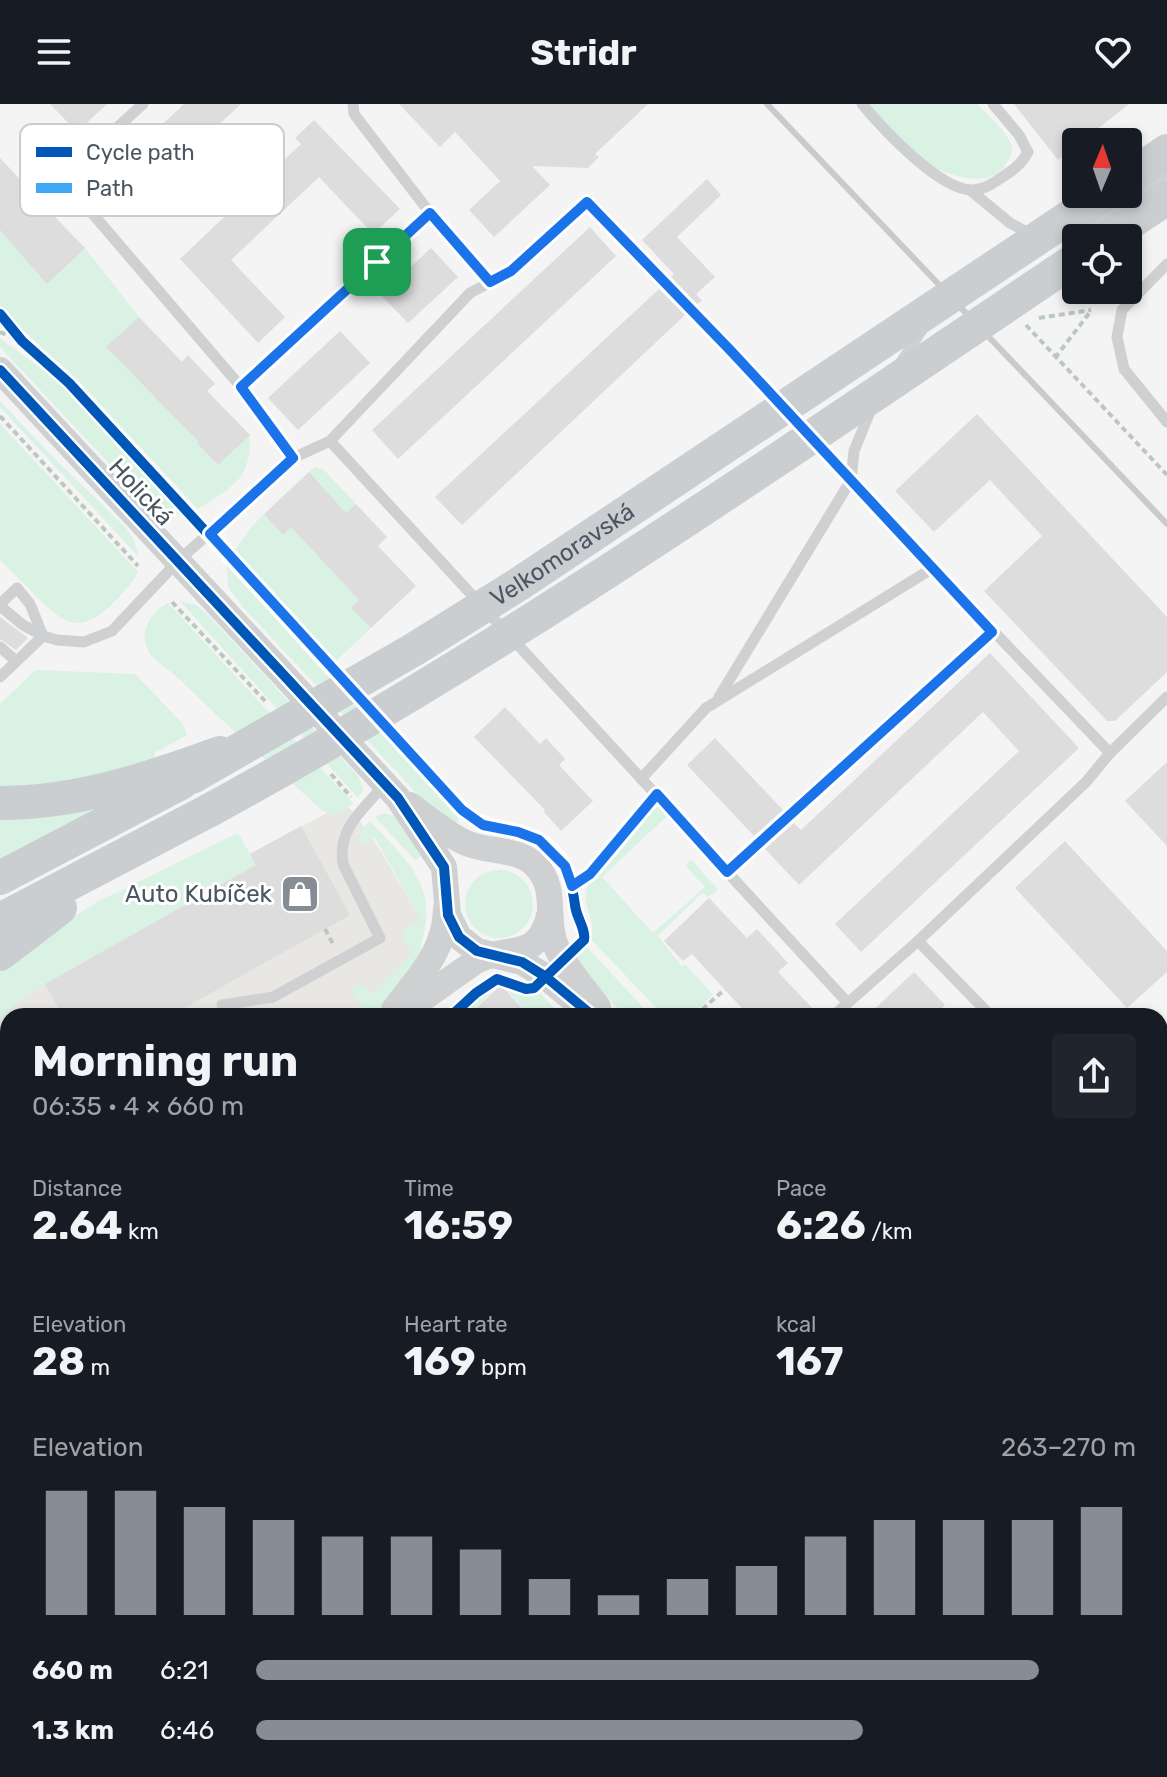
<!DOCTYPE html>
<html lang="en">
<head>
<meta charset="utf-8">
<style>
  body { margin:0; font-family:Rubik,sans-serif; background:#20242c; color:#f1f3f6; height:100vh; display:flex; flex-direction:column; font-size:30px; white-space:nowrap }
  * { box-sizing:border-box; margin:0 }
  p { font-size:26px; color:#9ea1a6 }
  .icon { flex:none; width:44px; height:44px; fill:none; stroke:currentColor; stroke-width:2; stroke-linecap:round; stroke-linejoin:round }
  .map { position:relative; flex:1; overflow:hidden }
  .details { position:absolute; left:0px; top:904px; width:1168px; height:770px; display:flex; flex-direction:column; background:#171b24; border-radius:24px 24px 0 0; box-shadow:0 4px 12px #0003 }
  .details>* { flex:none }
  .needle { width:52px; rotate:2deg }
  .fabs { position:absolute; left:1062px; top:24px; display:grid; gap:16px }
  .fabs a { display:grid; place-items:center; width:80px; height:80px; border-radius:8px; background:#171b24; box-shadow:0 4px 12px #0003; font-size:40px }
  .pin { position:absolute; display:grid; place-items:center; width:68px; height:68px; color:#fff; margin:-34px; border-radius:16px; box-shadow:0 4px 12px #0006 }
  .round { display:grid; place-items:center; flex:none; width:84px; height:84px; border-radius:8px; background:#20242c }
  .headline { display:flex; align-items:center; justify-content:space-between; height:136px; padding:0 32px }
  h1 { font-size:44px; font-weight:700; line-height:60px }
  .figures { display:grid; grid-template-columns:repeat(3,1fr); gap:12px; height:136px; padding:8px 32px }
  .figures div { display:grid; align-content:center }
  .figures b { font-size:40px; font-weight:700 }
  .figures small { font-size:22px; font-weight:400 }
  .figures p { font-size:22px }
  .chart { height:224px; padding:16px 32px }
  .chart p { display:flex; justify-content:space-between }
  .chart svg { width:100%; height:144px; margin-top:8px; stroke:#868d94; stroke-width:6 }
  ul { padding:0 32px; list-style:none; font-size:26px }
  li { display:grid; grid-template-columns:128px 96px 1fr; align-items:center; height:60px }
  li i { height:20px; border-radius:10px; background:#868d94 }
  header { display:flex; justify-content:space-between; align-items:center; height:104px; padding:0 32px; background:#171b24; font-size:36px; font-weight:700 }
  .map>svg:first-child { display:block }
  .commercial { fill:#e8e7e3 }
  .green { fill:#d9f2e3 }
  .building { fill:#ddddde }
  .lines { fill:none; stroke-linecap:round; stroke-linejoin:round }
  .path { stroke:#bcc7c4; stroke-width:4; stroke-dasharray:6 4; stroke-linecap:butt }
  .service { stroke:#ced0d2; stroke-width:11 }
  .minor { stroke:#ced0d2; stroke-width:22 }
  .tertiary { stroke:#ced0d2; stroke-width:26 }
  .primary { stroke:#caced1; stroke-width:34 }
  .rail { stroke:#c9cacc; stroke-width:6 }
  .primary-bridge { stroke:#caced1; stroke-width:34 }
  .quiet { stroke:#3fa9f5; stroke-width:8; stroke-dasharray:16 8; stroke-linecap:butt }
  .cycleway-casing { stroke:#fff; stroke-width:15 }
  .cycleway { stroke:#0057b8; stroke-width:10 }
  .route-casing { stroke:#fff; stroke-width:16 }
  .route { stroke:#1a73e8; stroke-width:10 }
  .labels { text-anchor:middle; stroke-width:6; stroke-linejoin:round; paint-order:stroke }
  .street-label { font-size:24px; fill:#4a5661; stroke:#fff }
  .poi-label { font-size:24px; fill:#4a5661; stroke:#fff; text-anchor:end }
  .key { fill:#fff; stroke:#c9ccd0; stroke-width:2 }
  .key-label { font-size:22px; fill:#4a5661 }
</style>
</head>
<body>
<header><svg class="icon" aria-label="menu" viewBox="0 0 24 24"><path d="M4 6h16M4 12h16M4 18h16"/></svg>Stridr<svg class="icon" aria-label="heart" viewBox="0 0 24 24"><path d="M12 20l-8-8c-3-5 5-10 8-4 3-6 11-1 8 4z"/></svg></header>
<div class="map">
<svg width="1167" height="1673" viewBox="0 0 1167 1673">
  <rect width="100%" height="100%" fill="#f4f4f4"/>
  <path class="commercial" d="M346,699L374,736L422,817L413,850L352,912H8V1068L0,1058V916L19,896L45,880L256,761L250,750Z"/>
  <g class="green">
    <path d="M865,0H977C988,12 1007,27 1012,43C1013,49 1009,55 1006,60C988,89 939,69 917,53C898,39 882,17 865,0Z"/>
    <path d="M0,126L47,179L85,144L139,213L107,243L199,338L198,340L217,361L250,331C251,377 233,382 198,405L79,277L0,205Z"/>
    <path d="M0,234L56,276L184,411L156,408L149,402L0,243Z"/>
    <path d="M0,297L49,349L126,424L134,436L139,453L0,303Z"/>
    <path d="M0,320L138,468C131,481 121,491 110,502C79,532 62,518 36,492C24,480 12,468 0,456Z"/>
    <path d="M315,363L323,365L356,400L339,416L321,396L328,389L309,368Z"/>
    <path d="M264,410L283,430L291,423L359,496L352,504L371,524L334,559L235,446L251,423Z"/>
    <path d="M226,457L308,551L458,712V722L437,711L242,502L228,483Z"/>
    <path d="M180,497L196,501L210,513L359,673L363,686L358,694Z"/>
    <path d="M168,499L353,699C343,708 336,715 323,707C274,663 225,620 178,574C170,566 157,559 150,550C137,531 150,508 168,499Z"/>
    <path d="M36,566L135,570L182,619L187,631L154,649L156,656L42,685L0,687V600Z"/>
    <path d="M654,699L667,712L602,773L653,829L705,783L685,761L691,755L718,786L708,793L702,789L658,832L682,863L685,860L713,891L690,912H664L591,835C598,815 577,799 590,778Z"/>
    <path d="M91,705V707L0,755V714Z"/>
    <path d="M384,709L395,712L426,748L415,756L375,713Z"/>
    <path d="M370,717C408,758 441,783 420,844L426,849L412,870L372,912H350L362,899L352,888V884L359,879L372,890L412,850L401,828L421,816L375,734L360,742L359,740L361,727Z"/>
    <path d="M238,729L256,761L45,880L19,896L0,916V868L51,827L99,797Z"/>
    <circle cx="499" cy="800" r="34"/>
    <path d="M584,840L651,912H625L571,854Z"/>
    <path d="M499,880H501L528,889L537,886L562,912H531L501,880L467,912H459L484,888Z"/>
  </g>
  <g class="building">
    <path d="M50,0H107L77,28Z"/>
    <path d="M184,0H241L138,96L112,68Z"/>
    <path d="M399,0H648L595,50L599,53L588,64L532,62L550,81L494,133L469,106L500,77L455,28L440,43Z"/>
    <path d="M1014,0H1129L1081,38H1076V42L1058,56Z"/>
    <path d="M314,16L400,105L373,130L319,73L231,156L285,213L258,239L180,155L301,40L295,34Z"/>
    <path d="M0,54L30,86L36,80L58,104L52,110L85,144L47,180L0,126Z"/>
    <path d="M707,75L721,91L677,133L715,173L696,190L702,197L697,200L671,173L674,170L642,136Z"/>
    <path d="M590,123L616,152L398,355L372,326Z"/>
    <path d="M431,144L458,173L408,219L381,191Z"/>
    <path d="M659,185L685,211L462,421L435,393Z"/>
    <path d="M139,213L182,258L188,251L215,280L207,287L250,331L218,361L197,339L199,338L106,243Z"/>
    <path d="M340,227L370,259L298,326L268,294Z"/>
    <path d="M977,310L1167,513V568L1115,617H1107L984,487L1042,432L990,376L934,428L895,387Z"/>
    <path d="M309,368L346,409L356,400L387,433L378,442L416,482L371,524L351,504L359,496L291,423L283,431L264,410Z"/>
    <path d="M0,513L28,534L16,546L0,535Z"/>
    <path d="M990,549L1079,644L861,848L835,820L1019,647L983,608L799,781L765,745L794,719L801,726Z"/>
    <path d="M505,603L540,640L546,634L565,655L559,661L593,697L561,727L544,708L545,706L474,633Z"/>
    <path d="M715,634L783,706L754,732L687,661Z"/>
    <path d="M1167,658V742L1125,697Z"/>
    <path d="M301,722L350,811L170,912H63L45,880L256,761L250,750Z"/>
    <path d="M1065,737L1167,847V868L1127,904L1015,784Z"/>
    <path d="M709,794L747,834L757,825L788,859L778,868L820,912H749L692,850L683,857L664,837Z"/>
    <path d="M914,868L945,901L934,912H867Z"/>
    <path d="M501,881L529,912H468Z"/>
  </g>
  <g class="lines">
    <g class="path">
      <path d="M1039,214L1091,206"/>
      <path d="M1026,221L1167,371"/>
      <path d="M0,228L22,237"/>
      <path d="M1055,254L1090,208"/>
      <path d="M0,312L138,462"/>
      <path d="M172,498L266,598"/>
      <path d="M331,670L351,693"/>
      <path d="M590,770L645,705"/>
      <path d="M325,825L333,840"/>
      <path d="M695,912L725,885"/>
    </g>
    <g class="service">
      <path d="M143,0L62,74L241,283L293,354"/>
      <path d="M353,0L354,10L430,109L490,178"/>
      <path d="M862,0C882,24 940,87 973,86C985,85 992,80 1001,74C1013,66 1021,61 1028,48L1019,31L993,0"/>
      <path d="M970,86L1010,119L1034,132"/>
      <path d="M1077,124L1092,119L1167,70"/>
      <path d="M1167,160L1122,206L1117,233L1124,265L1167,318"/>
      <path d="M901,258L922,226"/>
      <path d="M241,283L430,109"/>
      <path d="M330,337L847,898"/>
      <path d="M0,500L17,484L30,500L43,532"/>
      <path d="M0,502L23,521L43,532L57,536L84,538L112,527L178,457L293,354L330,337L470,189L511,167L587,98L731,247L933,464"/>
      <path d="M0,543L16,557"/>
      <path d="M0,573L43,532"/>
      <path d="M719,593L851,376L854,347L872,303"/>
      <path d="M641,675L706,604L933,464L1110,649"/>
      <path d="M727,768L992,528"/>
      <path d="M918,837L991,912"/>
      <path d="M222,901L273,893L380,834L343,760C337,724 364,705 385,680"/>
      <path d="M833,912L918,837L1086,678L1110,649L1167,593"/>
      <path d="M1160,1031L1167,1027"/>
      <path d="M459,1666L460,1673"/>
    </g>
    <g class="minor">
      <path d="M655,1673L661,1666"/>
      <path d="M984,1673L986,1666"/>
    </g>
    <g class="tertiary">
      <path d="M0,266L398,694L444,763L448,811L459,833L477,847L522,858L546,873L593,912"/>
      <path d="M410,701C428,714 446,730 466,739C489,749 516,743 535,761C559,784 544,815 556,842C565,864 584,884 598,903"/>
      <path d="M394,906C418,873 445,848 446,805"/>
      <path d="M398,912L476,857C509,840 539,859 550,808"/>
      <path d="M1160,1358L1167,1361"/>
    </g>
    <g class="primary">
      <path d="M1128,74L1167,47"/>
      <path d="M1107,134L1167,94"/>
      <path d="M0,699C77,699 149,675 220,649"/>
      <path d="M0,774L181,679"/>
      <path d="M0,816L210,706"/>
      <path d="M0,850L60,804"/>
      <path d="M0,1102L8,1107"/>
      <path d="M0,1193L8,1204"/>
    </g>
    <g class="rail">
      <path d="M767,0L1167,420"/>
      <path d="M1160,1137L1167,1133"/>
      <path d="M577,1673L583,1666"/>
    </g>
    <g class="primary-bridge">
      <path id="s1" d="M192,673L413,546L519,480L1104,90"/>
      <path d="M210,706C511,542 791,346 1076,155"/>
    </g>
    <g class="quiet">
      <path d="M1160,1062L1167,1058"/>
      <path d="M0,1252L8,1250"/>
    </g>
    <defs>
      <g id="cycleway">
        <path d="M0,210L22,237L69,279L462,706C481,722 497,722 519,728C559,739 570,764 575,801C576,813 586,825 584,836L534,884L526,885L497,875L476,889L451,912"/>
        <path d="M0,266L398,694L444,763L448,811L459,833L477,847L522,858L546,873L593,912"/>
      </g>
    </defs>
    <use href="#cycleway" class="cycleway-casing"/>
    <use href="#cycleway" class="cycleway"/>
  </g>
  <g class="lines">
    <defs>
      <path id="route" d="M587,98L731,247L992,528L727,768L657,690L590,770L572,782L565,762L539,736L518,728L483,721L462,706L210,430L293,354L241,283L430,109L490,178L511,167Z"/>
    </defs>
    <use href="#route" class="route-casing"/>
    <use href="#route" class="route"/>
  </g>
  <defs>
    <symbol id="shop-square" viewBox="-11 -11 22 22"><rect x="-9" y="-9" width="18" height="18" rx="4" fill="#868d94" stroke="#fff"/><path d="M-5-2.5h2.3a2.7 3.5 0 0 1 5.4 0H5L5.5 6h-11ZM-1.5-2.5h3a1.5 2.3 0 0 0-3 0Z" fill="#fff"/></symbol>
  </defs>
  <g fill-rule="evenodd">
    <use href="#shop-square" x="278" y="768" width="44" height="44"/>
  </g>
  <g class="labels">
    <g class="street-label">
      <text transform="translate(141 388) rotate(47)" y="8">Holická</text>
      <text dy="8" stroke="none"><textPath href="#s1" startOffset="432">Velkomoravská</textPath></text>
    </g>
    <g class="poi-label">
      <text x="272" y="798">Auto Kubíček</text>
    </g>
  </g>
  <rect x="20" y="20" width="264" height="92" rx="12" class="key"/>
  <rect x="36" y="43" width="36" height="10" fill="#0057b8"/>
  <rect x="36" y="79" width="36" height="10" fill="#3fa9f5"/>
  <g class="key-label">
    <text x="86" y="56">Cycle path</text>
    <text x="86" y="92">Path</text>
  </g>
</svg>
<div class="fabs">
<a><svg class="needle" viewBox="-14 -14 28 28"><path d="M0-13l5 13h-10z" fill="#e53935"/><path d="M0 13l5-13h-10z" fill="#9ea1a6"/></svg></a>
<a><svg class="icon" aria-label="locate" viewBox="0 0 24 24"><circle cx="12" cy="12" r="6"/><path d="M12 2v4M12 18v4M2 12h4M18 12h4"/></svg></a>
</div>
<div class="pin" style="left:377px;top:158px;background:#1e9e55"><svg class="icon" aria-label="arrive" viewBox="0 0 24 24"><path d="M6 21V4h12l-3 4 3 4H6"/></svg></div>
<section class="details">
<div class="headline"><div><h1>Morning run</h1><p>06:35 · 4 × 660 m</p></div><a class="round"><svg class="icon" aria-label="share" viewBox="0 0 24 24"><path d="M12 15V3M7 8l5-5 5 5M5 13v7h14v-7"/></svg></a></div>
<div class="figures">
<div><p>Distance</p><b>2.64<small> km</small></b></div>
<div><p>Time</p><b>16:59</b></div>
<div><p>Pace</p><b>6:26<small> /km</small></b></div>
</div>
<div class="figures">
<div><p>Elevation</p><b>28<small> m</small></b></div>
<div><p>Heart rate</p><b>169<small> bpm</small></b></div>
<div><p>kcal</p><b>167</b></div>
</div>
<div class="chart"><p><span>Elevation</span>263–270 m</p>
<svg viewBox="0 0 160 44" preserveAspectRatio="none"><path d="M5 44V6M15 44V6M25 44V11M35 44V15M45 44V20M55 44V20M65 44V24M75 44V33M85 44V38M95 44V33M105 44V29M115 44V20M125 44V15M135 44V15M145 44V15M155 44V11"/></svg>
</div>
<ul>
<li><b>660 m</b>6:21<i style="width:89%"></i></li>
<li><b>1.3 km</b>6:46<i style="width:69%"></i></li>
</ul>
</section>
</div>
</body>
</html>
